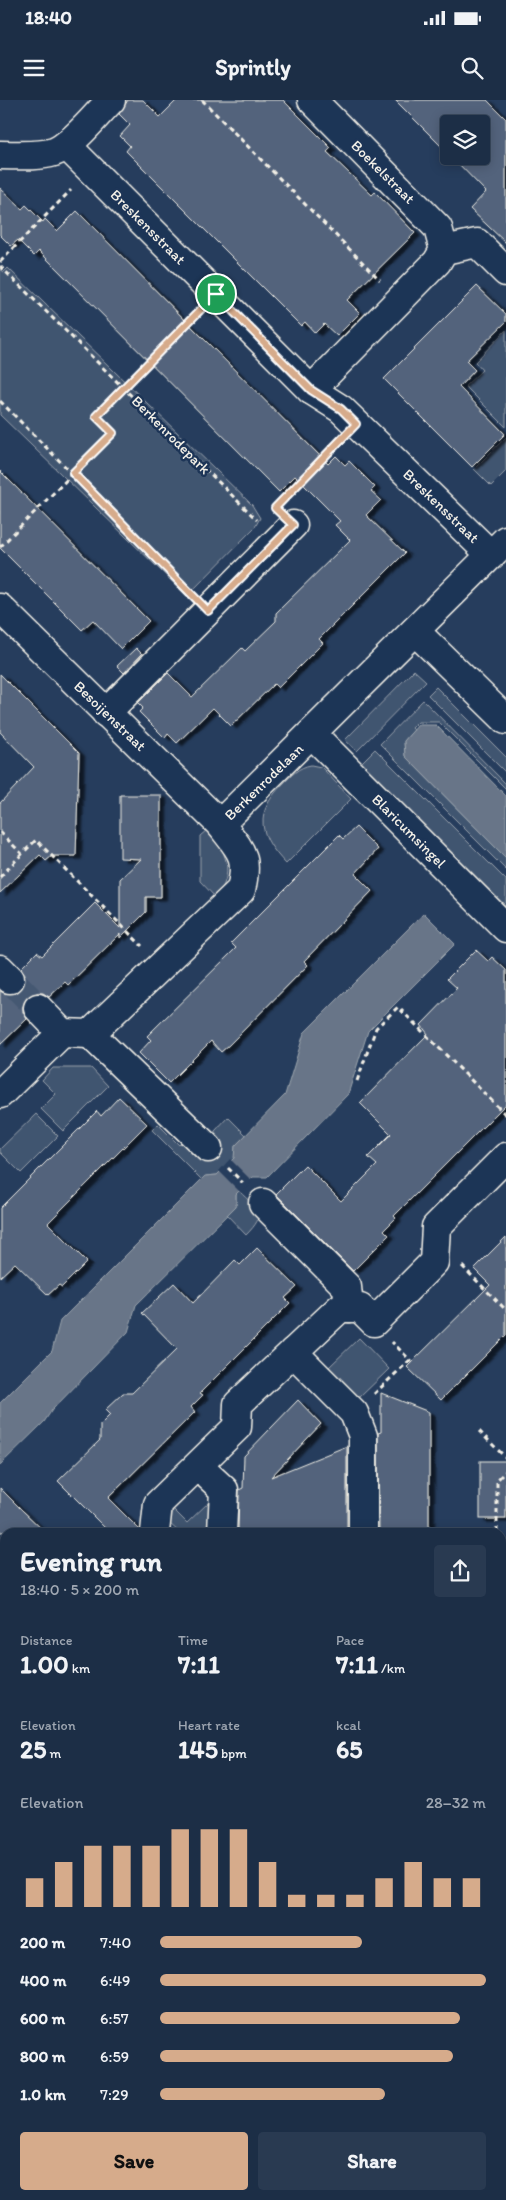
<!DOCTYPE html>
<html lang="en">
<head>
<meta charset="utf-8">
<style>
  body { margin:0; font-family:Itim,sans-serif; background:#293a51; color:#f1f3f6; height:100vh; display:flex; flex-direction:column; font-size:19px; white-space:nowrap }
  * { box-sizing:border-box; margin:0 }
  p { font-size:16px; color:#a0a8b3 }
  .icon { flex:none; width:28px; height:28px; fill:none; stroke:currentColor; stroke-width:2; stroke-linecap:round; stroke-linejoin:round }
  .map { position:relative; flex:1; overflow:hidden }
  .drawer { position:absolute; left:0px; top:1428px; width:506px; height:672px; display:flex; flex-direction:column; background:#1c2e46; border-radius:15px 15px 0 0; box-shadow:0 2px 12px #0003,0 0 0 1px #3a4a5f }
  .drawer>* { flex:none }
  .tools { position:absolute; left:440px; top:15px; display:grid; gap:10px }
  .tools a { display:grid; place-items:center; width:50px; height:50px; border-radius:5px; background:#1c2e46; box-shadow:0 2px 12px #0003,0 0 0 1px #3a4a5f; font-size:25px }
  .pin { position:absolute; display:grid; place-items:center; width:42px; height:42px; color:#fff; margin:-21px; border:2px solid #fff; border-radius:50%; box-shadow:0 1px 5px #0007 }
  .round { display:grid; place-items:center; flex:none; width:52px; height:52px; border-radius:5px; background:#293a51 }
  .headline { display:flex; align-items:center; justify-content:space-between; height:85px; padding:0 20px }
  h1 { font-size:28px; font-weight:800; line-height:38px }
  .figures { display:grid; grid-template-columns:repeat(3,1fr); gap:8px; height:85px; padding:5px 20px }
  .figures div { display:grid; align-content:center }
  .figures b { font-size:25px; font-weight:800 }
  .figures small { font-size:14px; font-weight:400 }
  .figures p { font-size:14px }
  .chart { height:140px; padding:10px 20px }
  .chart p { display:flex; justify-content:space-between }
  .chart svg { width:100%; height:90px; margin-top:5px; stroke:#d6ab8b; stroke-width:6 }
  .action { display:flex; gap:10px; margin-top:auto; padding:10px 20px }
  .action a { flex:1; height:58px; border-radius:5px; background:#d6ab8b; color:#111; font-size:20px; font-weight:800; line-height:58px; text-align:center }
  .action a+a { background:#293a51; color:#f1f3f6 }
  ul { padding:0 20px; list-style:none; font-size:16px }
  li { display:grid; grid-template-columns:80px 60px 1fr; align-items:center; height:38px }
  li i { height:12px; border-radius:6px; background:#d6ab8b }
  .status { display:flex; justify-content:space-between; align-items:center; height:35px; padding:0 25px; background:#1c2e46; direction:ltr }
  .status svg { height:14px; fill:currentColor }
  header { display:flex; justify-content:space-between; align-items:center; height:65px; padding:0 20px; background:#1c2e46; font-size:22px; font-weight:800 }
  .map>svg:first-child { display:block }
  .green { fill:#40546f; stroke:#9aa2ac }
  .water { fill:#677588; stroke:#9fa7ae }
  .pier { fill:#263d5d }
  .building { fill:#52647b; stroke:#f4f1e8; filter:url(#shadow) }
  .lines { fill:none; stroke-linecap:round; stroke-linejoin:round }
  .minor-tunnel { stroke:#455872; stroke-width:28; stroke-dasharray:28 14; stroke-linecap:butt }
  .minor-casing { stroke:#f4f1e8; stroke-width:31 }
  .path { stroke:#f4f1e8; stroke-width:3; stroke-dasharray:5 4; stroke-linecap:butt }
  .minor { stroke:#1d3557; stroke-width:28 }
  .route-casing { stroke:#fff; stroke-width:10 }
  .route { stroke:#d6ab8b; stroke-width:6 }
  .labels { text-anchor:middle; stroke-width:5; stroke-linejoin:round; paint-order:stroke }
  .street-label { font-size:15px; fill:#f4f1e8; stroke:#1d3557 }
</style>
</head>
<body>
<div class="status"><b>18:40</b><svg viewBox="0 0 49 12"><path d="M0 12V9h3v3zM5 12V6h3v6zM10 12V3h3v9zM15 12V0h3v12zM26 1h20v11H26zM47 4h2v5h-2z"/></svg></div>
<header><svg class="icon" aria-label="menu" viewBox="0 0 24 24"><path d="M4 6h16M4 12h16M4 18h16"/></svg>Sprintly<svg class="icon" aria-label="search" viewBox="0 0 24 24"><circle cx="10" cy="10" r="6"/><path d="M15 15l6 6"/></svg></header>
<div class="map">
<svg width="506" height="2100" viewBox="0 0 506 2100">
  <defs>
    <filter id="shadow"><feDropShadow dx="5.5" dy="3" stdDeviation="1" flood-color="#0009"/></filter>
  </defs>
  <rect width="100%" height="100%" fill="#263d5d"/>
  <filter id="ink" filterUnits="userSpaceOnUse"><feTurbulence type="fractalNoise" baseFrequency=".02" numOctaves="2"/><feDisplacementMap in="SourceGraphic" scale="10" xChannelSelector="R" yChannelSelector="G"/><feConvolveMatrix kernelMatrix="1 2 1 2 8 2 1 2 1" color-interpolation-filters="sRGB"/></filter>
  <g filter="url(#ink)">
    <g class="green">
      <path d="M8,168L252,405L260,418L255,427L187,496L0,315V169L4,172Z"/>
      <path d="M506,230V327L465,286L482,270L475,262Z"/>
      <path d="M506,337V371L491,386L474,369Z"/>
      <path d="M414,570L426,581L357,651L345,640Z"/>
      <path d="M436,587L506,657V673L428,595Z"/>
      <path d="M423,600L506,684V689L439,622H418L412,628L414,630L404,641L405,656L506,758V770L380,644Z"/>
      <path d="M375,649L506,780V810L360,664Z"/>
      <path d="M311,665L321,667L325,671L351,699L286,764C259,736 253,714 283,684C291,676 298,667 311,665Z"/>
      <path d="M207,730C227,750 235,773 216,798L200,781V736Z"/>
      <path d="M53,968H91L108,986L63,1031L41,1009L56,994L42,980Z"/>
      <path d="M36,1014L58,1036L21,1073L0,1052V1049Z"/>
      <path d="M228,1017L246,1035L235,1046V1058L217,1075L206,1076L202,1080L152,1030L158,1024L179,1045L185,1039L213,1037L215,1031Z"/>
      <path d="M239,1091C258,1110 268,1113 246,1135L227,1115L236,1106V1094Z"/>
      <path d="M359,1238L389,1269L358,1299L328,1268Z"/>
      <path d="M209,1402L213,1406L211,1432H179L169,1423L173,1409L187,1423Z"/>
    </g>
    <g class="water">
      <path d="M418,625H436L506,696V758L405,656L404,641Z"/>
      <path d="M424,813L455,844L368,931L348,994L267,1077H253L236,1094V1106L136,1205L128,1232L52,1310L44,1322L0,1365V1303L52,1251L60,1221L205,1076L217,1075L234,1058L235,1046L285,995L304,933Z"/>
    </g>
    <path class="pier" d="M230,1059L252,1081L241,1093L219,1071Z"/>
    <g class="building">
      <path d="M128,0H143L160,17L177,0H283L331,48L327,52L372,95L375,92L415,133L347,200L360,213L337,236L324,224L315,233L305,222L301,226L126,51L130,46L120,36L130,25L119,14Z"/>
      <path d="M395,0H487L506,19V143L470,109L486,92L451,56H481V24H449V54Z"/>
      <path d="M0,88L22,109L26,105L43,122L45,119L57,131L77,111L328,364L336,356L345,365L349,361L375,387L371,391L381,400L366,415L405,453L319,539L323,543L278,588L274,584L231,626L213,608L177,643L168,634L165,638L139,612L143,608L138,603L168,573L192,597L242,548L245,551L276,521V513L350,440L335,425L340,421L295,376L279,392L39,151L34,156L18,140L11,146L0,135Z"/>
      <path d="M477,186L506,214V222L466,261L475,270L459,287L505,334L472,367L384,279Z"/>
      <path d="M0,371L149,521L121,549L93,520L82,530L0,448Z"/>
      <path d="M136,548L142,554L124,573L117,566Z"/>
      <path d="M0,574L79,653L76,756H52L46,761L40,755L0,793V703L34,667L0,632Z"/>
      <path d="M120,695H161V797H146V812L120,838V834L68,885L65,882L49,897L43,893H35L28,896L23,904V912L27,919L0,945V891L6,894H14L21,890L25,883V874L21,868L37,852L42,856L95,803L120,828V779L141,759L120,758Z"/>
      <path d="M356,727L378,749L355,774L372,791L304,861L308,865L229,945L221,952L211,941L169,983L139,953L151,940L147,936L236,848L231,843L339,735L343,739Z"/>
      <path d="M476,850L488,861L492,857L506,870V1004L394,1116L396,1118L384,1130L389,1135L353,1171L276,1094L305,1065L341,1101L377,1065L368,1057L391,1034L360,1003L428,934L421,925L457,888L447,879Z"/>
      <path d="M119,997L147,1024L48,1123L87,1162L62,1187L59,1185L48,1195L15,1163L0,1177V1108L97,1011L101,1016Z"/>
      <path d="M506,1137V1235L441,1300L407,1267L490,1185L474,1169Z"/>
      <path d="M257,1148L297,1187L285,1198L290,1203L200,1293L203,1295L191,1307L195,1312L108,1398L140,1430V1432H109L58,1381L100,1340V1325L110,1315L105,1310L123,1293H132L177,1249L142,1213L174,1183L193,1203L235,1160L240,1165Z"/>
      <path d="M381,1293L429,1312V1432H379L378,1333L381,1332Z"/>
      <path d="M298,1300L321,1324L271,1377L347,1346V1432H238L239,1390L243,1388L244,1356Z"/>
      <rect x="480" y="1361" width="26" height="58"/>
      <path d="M0,1388L23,1411L45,1432H0Z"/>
    </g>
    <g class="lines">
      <path class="minor-tunnel" d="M10,879L38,908"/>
      <defs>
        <g id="minor">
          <path d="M66,45L311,290L341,309L491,455"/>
          <path d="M0,55C17,55 37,57 54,52C72,46 97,14 111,0"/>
          <path d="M444,150L477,143L506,172"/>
          <path d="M311,290L437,162L444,150L438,128L312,0"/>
          <path d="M0,508L220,724"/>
          <path d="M415,531L506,620"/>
          <path d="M106,613L293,425"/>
          <path d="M312,634L506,828"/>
          <path d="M0,869L10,879"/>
          <path d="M38,908L62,933L90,934L241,790C249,755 241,751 220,724L506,440"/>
          <path d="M90,934L208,1048"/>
          <path d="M0,994L62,933"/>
          <path d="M263,1103L347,1187L349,1208"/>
          <path d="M293,1252L354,1313L363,1336V1432"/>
          <path d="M198,1366L224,1390L222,1432"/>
          <path d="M155,1432L158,1404L237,1327L238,1304L340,1208H360L374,1222L434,1162L436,1127L506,1057"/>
          <path d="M0,1519L5,1523"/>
          <path d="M0,1603L5,1598"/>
          <path d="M501,1645L506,1649"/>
          <path d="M0,1844L5,1839"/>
          <path d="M501,2008L506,2013"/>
          <path d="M0,2036L5,2041"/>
          <path d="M0,2083L5,2077"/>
          <path d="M194,2095L200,2100"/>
        </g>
      </defs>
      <use href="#minor" class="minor-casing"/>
      <g class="path">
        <path d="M202,0L380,180"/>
        <path d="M0,162L71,90"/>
        <path d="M0,166L257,420"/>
        <path d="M0,301L189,491"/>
        <path d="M285,397L336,344"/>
        <path d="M0,447L113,333L95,316L196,215"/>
        <path d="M0,732L22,754L36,740L142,846"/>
        <path d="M0,777L22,754"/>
        <path d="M357,981L376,928L398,907L506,1015"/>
        <path d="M228,1068L243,1083"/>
        <path d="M462,1166L506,1210"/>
        <path d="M374,1294L410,1260L392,1242"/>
        <path d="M479,1331L506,1358"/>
        <path d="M497,1432V1380L506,1371"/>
        <path d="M501,1443L506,1447"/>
        <path d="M501,1594L506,1590"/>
        <path d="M0,1760L5,1764"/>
        <path d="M501,1862L506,1867"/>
        <path d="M501,1879L506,1874"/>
      </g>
      <use href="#minor" class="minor"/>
    </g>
  </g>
  <g class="lines" filter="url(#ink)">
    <defs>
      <path id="route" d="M216,194L311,290L341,309L356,324L275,408L293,425L208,511L73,373L113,333L96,316Z"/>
    </defs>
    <use href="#route" class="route-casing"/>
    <use href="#route" class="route"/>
  </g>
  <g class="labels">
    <g class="street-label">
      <text transform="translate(383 72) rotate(45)" y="5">Boekelstraat</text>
      <text transform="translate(148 127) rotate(45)" y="5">Breskensstraat</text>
      <text transform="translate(171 335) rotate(45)" y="5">Berkenrodepark</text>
      <text transform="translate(441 406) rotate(44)" y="5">Breskensstraat</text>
      <text transform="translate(110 616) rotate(44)" y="5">Besoijenstraat</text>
      <text transform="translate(264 682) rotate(-44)" y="5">Berkenrodelaan</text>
      <text transform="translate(409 731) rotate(45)" y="5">Blaricumsingel</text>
    </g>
  </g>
</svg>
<div class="tools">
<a><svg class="icon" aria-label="layers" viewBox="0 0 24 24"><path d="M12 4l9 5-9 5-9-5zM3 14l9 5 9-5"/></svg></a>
</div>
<div class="pin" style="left:216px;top:194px;background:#1e9e55"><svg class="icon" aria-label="arrive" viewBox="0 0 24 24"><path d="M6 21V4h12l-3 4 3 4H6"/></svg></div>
<section class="drawer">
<div class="headline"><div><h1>Evening run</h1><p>18:40 · 5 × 200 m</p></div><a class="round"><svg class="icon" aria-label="share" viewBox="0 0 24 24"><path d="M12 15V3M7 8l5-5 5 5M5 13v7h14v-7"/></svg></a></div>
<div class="figures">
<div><p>Distance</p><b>1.00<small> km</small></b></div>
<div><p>Time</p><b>7:11</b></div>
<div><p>Pace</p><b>7:11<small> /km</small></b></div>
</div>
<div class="figures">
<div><p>Elevation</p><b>25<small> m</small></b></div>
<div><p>Heart rate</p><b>145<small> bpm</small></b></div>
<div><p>kcal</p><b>65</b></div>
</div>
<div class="chart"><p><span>Elevation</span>28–32 m</p>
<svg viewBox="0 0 160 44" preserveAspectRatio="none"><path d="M5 44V30M15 44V22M25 44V14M35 44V14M45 44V14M55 44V6M65 44V6M75 44V6M85 44V22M95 44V38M105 44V38M115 44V38M125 44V30M135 44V22M145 44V30M155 44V30"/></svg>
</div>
<ul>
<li><b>200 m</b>7:40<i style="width:62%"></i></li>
<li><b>400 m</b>6:49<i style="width:100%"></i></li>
<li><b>600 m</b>6:57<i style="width:92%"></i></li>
<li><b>800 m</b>6:59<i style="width:90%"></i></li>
<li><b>1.0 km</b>7:29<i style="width:69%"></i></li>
</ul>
<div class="action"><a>Save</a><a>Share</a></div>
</section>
</div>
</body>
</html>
